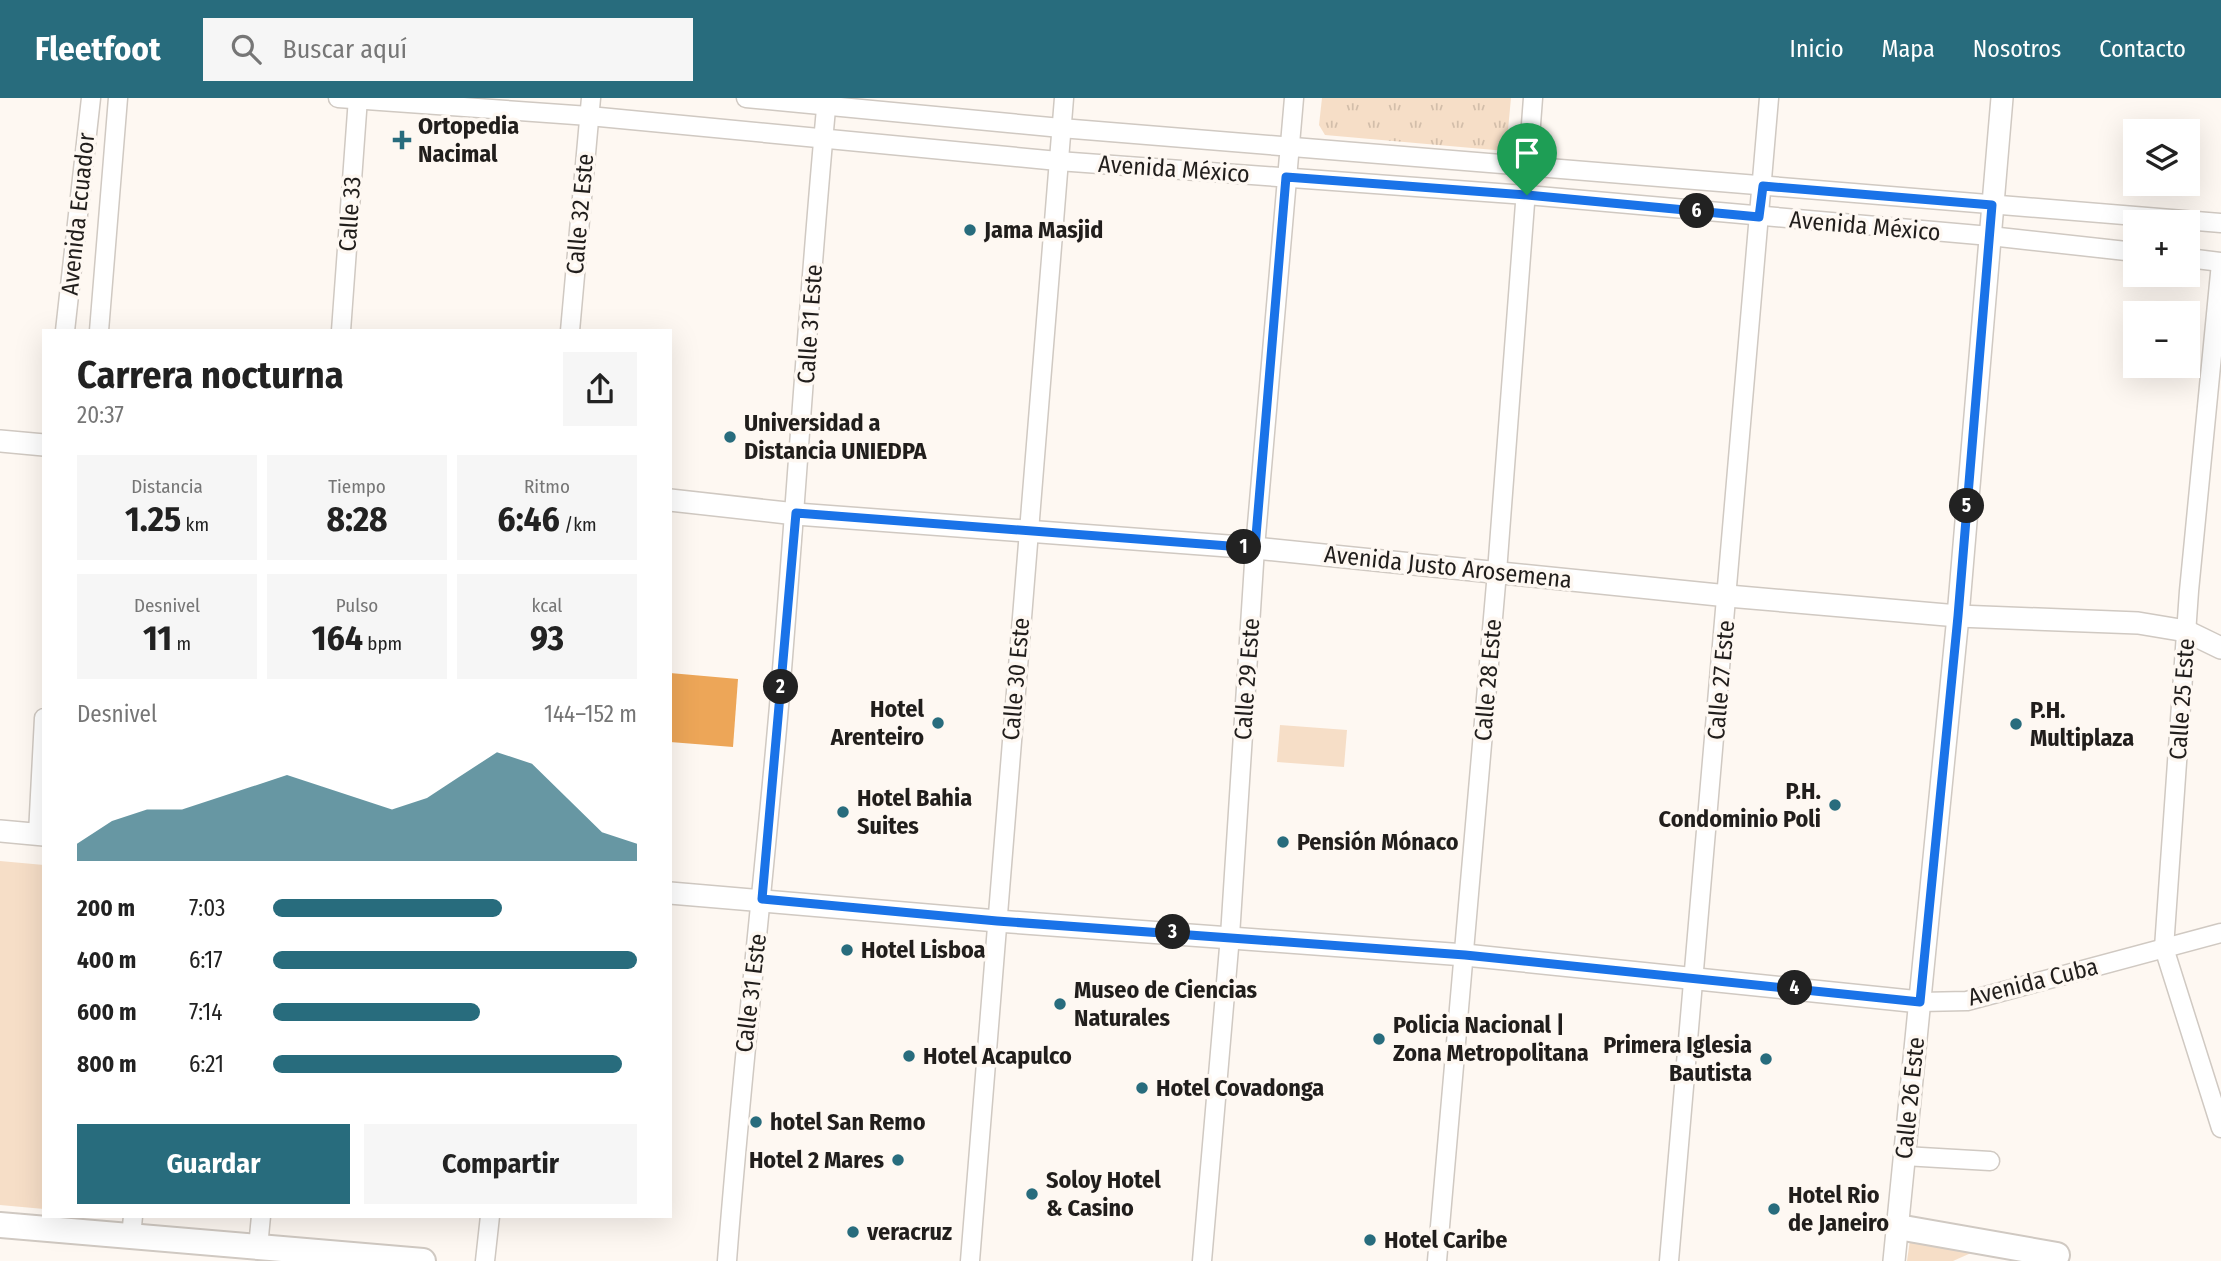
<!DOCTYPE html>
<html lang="es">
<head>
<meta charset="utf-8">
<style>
  body { margin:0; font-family:"Fira Sans Condensed",sans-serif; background:#f6f6f6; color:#222; height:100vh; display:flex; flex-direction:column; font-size:26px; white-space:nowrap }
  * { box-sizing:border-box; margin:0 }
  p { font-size:23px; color:#767676 }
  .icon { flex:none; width:38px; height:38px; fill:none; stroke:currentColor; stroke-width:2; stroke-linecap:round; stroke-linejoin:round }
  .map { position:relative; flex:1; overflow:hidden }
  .side { position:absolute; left:42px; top:231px; width:630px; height:889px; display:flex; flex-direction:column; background:#fff; border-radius:0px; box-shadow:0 7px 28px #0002 }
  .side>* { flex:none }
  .tools { position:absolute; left:2123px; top:21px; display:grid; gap:14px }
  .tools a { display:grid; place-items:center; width:77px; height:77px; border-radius:0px; background:#fff; box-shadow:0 7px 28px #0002; font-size:35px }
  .pin { position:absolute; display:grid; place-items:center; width:60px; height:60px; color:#fff; margin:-72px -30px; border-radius:50% 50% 50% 0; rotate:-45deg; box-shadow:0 0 7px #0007 }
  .pin .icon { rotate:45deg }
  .km { position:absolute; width:35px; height:35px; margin:-18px; border-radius:50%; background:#222; color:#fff; font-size:19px; line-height:35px; text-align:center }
  .round { display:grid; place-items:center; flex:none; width:74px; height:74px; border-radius:0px; background:#f6f6f6 }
  .head { display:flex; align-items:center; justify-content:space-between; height:119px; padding:0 35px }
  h1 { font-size:38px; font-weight:700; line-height:52px }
  .metrics { display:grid; grid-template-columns:repeat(3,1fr); gap:10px; height:119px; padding:7px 35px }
  .metrics div { display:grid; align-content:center; border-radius:0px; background:#f6f6f6; text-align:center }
  .metrics b { font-size:35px; font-weight:700 }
  .metrics small { font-size:19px; font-weight:400 }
  .metrics p { font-size:19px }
  .chart { height:196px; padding:14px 35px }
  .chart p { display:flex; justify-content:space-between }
  .chart svg { width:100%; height:126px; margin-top:7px; fill:#286c7d; opacity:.7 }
  .button { display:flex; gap:14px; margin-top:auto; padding:14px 35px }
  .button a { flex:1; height:80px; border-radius:0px; background:#286c7d; color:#fff; font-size:28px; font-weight:700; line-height:80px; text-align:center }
  .button a+a { background:#f6f6f6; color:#222 }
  ul { padding:0 35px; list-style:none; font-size:23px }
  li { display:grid; grid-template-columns:112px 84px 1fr; align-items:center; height:52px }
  li i { height:18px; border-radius:9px; background:#286c7d }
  header { display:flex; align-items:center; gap:42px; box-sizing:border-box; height:98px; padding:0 35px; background:#286c7d; color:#fff }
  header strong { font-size:33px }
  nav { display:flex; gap:38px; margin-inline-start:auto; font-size:24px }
  .search { width:490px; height:63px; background:#f6f6f6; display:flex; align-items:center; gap:18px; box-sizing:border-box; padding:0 24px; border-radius:0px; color:#767676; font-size:26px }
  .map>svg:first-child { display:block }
  .grass { fill:url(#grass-tufts) }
  .green { fill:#f6dec7 }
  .water { fill:#eda658 }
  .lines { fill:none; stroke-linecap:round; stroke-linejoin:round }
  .minor-casing { stroke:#d0c9c2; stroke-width:21 }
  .tertiary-casing { stroke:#d0c9c2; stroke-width:24 }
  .secondary-casing { stroke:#d0c9c2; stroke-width:28 }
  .minor { stroke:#fff; stroke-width:18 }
  .tertiary { stroke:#fff; stroke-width:21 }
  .secondary { stroke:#fff; stroke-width:24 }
  .route-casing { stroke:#fff; stroke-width:14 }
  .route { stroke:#1a73e8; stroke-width:9 }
  .poi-dot { fill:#286c7d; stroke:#fef8f2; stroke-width:2.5 }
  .labels { text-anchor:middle; stroke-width:7; stroke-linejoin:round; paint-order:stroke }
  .poi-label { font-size:24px; font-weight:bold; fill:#211e1c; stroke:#fef8f2; text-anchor:start }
  .street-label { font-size:24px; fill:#211e1c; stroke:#fef8f2 }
</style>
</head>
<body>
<header>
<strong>Fleetfoot</strong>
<div class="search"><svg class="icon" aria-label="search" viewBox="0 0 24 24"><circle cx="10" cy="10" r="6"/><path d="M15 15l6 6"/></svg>Buscar aquí</div>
<nav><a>Inicio</a><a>Mapa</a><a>Nosotros</a><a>Contacto</a></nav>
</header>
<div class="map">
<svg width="2221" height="1163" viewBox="0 0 2221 1163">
  <defs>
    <pattern id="grass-tufts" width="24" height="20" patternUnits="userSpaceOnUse" patternTransform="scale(1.75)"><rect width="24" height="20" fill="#f6dec7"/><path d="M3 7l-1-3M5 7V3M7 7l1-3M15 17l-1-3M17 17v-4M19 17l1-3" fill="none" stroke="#d3beaa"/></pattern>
  </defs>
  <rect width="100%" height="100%" fill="#fef8f2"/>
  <path class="grass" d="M1322,0H1511L1506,53L1325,37L1319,27Z"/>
  <g class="green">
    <path d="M1280,627L1347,632L1344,669L1277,664Z"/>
    <path d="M0,763L44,767V1111L0,1107Z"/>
    <path d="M1910,1142L1980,1151L1953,1163H1907Z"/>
  </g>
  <path class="water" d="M670,575L738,581L733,649L670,644Z"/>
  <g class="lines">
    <defs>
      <g id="minor">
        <path d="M338,0L589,18L1058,63L1527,97L1990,138L2135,154"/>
        <path d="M746,0L1061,30L2221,125"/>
        <path d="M2188,160L2221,164"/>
        <path d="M2221,165L2189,493L2164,850L2221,1030"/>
        <path d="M65,233L91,0"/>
        <path d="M99,233L118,0"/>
        <path d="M341,233L358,0"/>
        <path d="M570,233L591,0"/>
        <path d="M38,736L44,620"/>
        <path d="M1920,904L1967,903L2221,835"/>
        <path d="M1904,1058L1990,1063"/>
        <path d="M131,1139L133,1118"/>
        <path d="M258,1149L261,1118"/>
        <path d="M485,1163L490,1118"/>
        <path d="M727,1163C741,978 763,793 779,608C796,406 808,202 827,0"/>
        <path d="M970,1163L1064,0"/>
        <path d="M1202,1163L1230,838L1255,450L1294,0"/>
        <path d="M1437,1163L1497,474L1533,0"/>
        <path d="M1669,1163L1769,0"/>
      </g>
      <g id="tertiary">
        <path d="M0,343L44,347"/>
        <path d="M670,402L796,416L1255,450L1728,498L1958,518L2138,525L2186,533L2221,550"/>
        <path d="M0,733L44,737"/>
        <path d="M670,795L997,823L1465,857L1920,904"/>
        <path d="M1894,1163L1958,518L2002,0"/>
      </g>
      <g id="secondary">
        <path d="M0,1127L423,1163"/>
        <path d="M1898,1129L2057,1157"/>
      </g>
    </defs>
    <use href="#minor" class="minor-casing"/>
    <use href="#tertiary" class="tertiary-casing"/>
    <use href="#secondary" class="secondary-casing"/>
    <use href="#minor" class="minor"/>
    <use href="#tertiary" class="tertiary"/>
    <use href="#secondary" class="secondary"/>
  </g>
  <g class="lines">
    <defs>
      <path id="route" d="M1286,79L1527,97L1759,119L1763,88L1992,107L1958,518L1920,904L1465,857L997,823L762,801L796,415L1255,450Z"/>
    </defs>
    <use href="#route" class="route-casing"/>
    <use href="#route" class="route"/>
  </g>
  <g class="poi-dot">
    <path d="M398.5 31.5h7v7h7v7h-7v7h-7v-7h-7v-7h7z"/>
    <circle cx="970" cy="132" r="7"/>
    <circle cx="730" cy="339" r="7"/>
    <circle cx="938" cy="625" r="7"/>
    <circle cx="2016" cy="626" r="7"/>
    <circle cx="1835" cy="707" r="7"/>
    <circle cx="843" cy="714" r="7"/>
    <circle cx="1283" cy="744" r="7"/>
    <circle cx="847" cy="852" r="7"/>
    <circle cx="1060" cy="906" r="7"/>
    <circle cx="1379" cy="941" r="7"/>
    <circle cx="909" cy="958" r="7"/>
    <circle cx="1766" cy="961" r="7"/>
    <circle cx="1142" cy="990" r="7"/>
    <circle cx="756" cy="1024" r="7"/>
    <circle cx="898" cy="1062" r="7"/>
    <circle cx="1032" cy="1096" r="7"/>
    <circle cx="1774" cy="1111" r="7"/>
    <circle cx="853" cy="1134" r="7"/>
    <circle cx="1370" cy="1142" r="7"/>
  </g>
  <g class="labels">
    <g class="poi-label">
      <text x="418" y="36">Ortopedia<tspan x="418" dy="28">Nacimal</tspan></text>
      <text x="984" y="140">Jama Masjid</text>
      <text x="744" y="333">Universidad a<tspan x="744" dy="28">Distancia UNIEDPA</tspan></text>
      <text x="924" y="619" text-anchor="end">Hotel<tspan x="924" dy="28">Arenteiro</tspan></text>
      <text x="2030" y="620">P.H.<tspan x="2030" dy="28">Multiplaza</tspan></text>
      <text x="1821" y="701" text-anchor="end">P.H.<tspan x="1821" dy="28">Condominio Poli</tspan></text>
      <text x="857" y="708">Hotel Bahia<tspan x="857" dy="28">Suites</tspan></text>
      <text x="1297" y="752">Pensión Mónaco</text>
      <text x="861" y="860">Hotel Lisboa</text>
      <text x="1074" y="900">Museo de Ciencias<tspan x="1074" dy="28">Naturales</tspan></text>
      <text x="1393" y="935">Policia Nacional |<tspan x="1393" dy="28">Zona Metropolitana</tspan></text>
      <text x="1752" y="955" text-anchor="end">Primera Iglesia<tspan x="1752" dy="28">Bautista</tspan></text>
      <text x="923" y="966">Hotel Acapulco</text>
      <text x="1156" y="998">Hotel Covadonga</text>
      <text x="770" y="1032">hotel San Remo</text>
      <text x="884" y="1070" text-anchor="end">Hotel 2 Mares</text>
      <text x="1046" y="1090">Soloy Hotel<tspan x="1046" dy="28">&amp; Casino</tspan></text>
      <text x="1788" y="1105">Hotel Rio<tspan x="1788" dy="28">de Janeiro</tspan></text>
      <text x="867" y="1142">veracruz</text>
      <text x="1384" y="1150">Hotel Caribe</text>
    </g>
    <g class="street-label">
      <text transform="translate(1174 71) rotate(4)" y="8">Avenida México</text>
      <text transform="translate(78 116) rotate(-84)" y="8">Avenida Ecuador</text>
      <text transform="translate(350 116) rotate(-86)" y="8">Calle 33</text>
      <text transform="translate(580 116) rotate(-85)" y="8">Calle 32 Este</text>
      <text transform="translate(1865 128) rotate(5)" y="8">Avenida México</text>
      <text transform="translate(810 226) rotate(-86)" y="8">Calle 31 Este</text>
      <text transform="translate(1448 469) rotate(6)" y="8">Avenida Justo Arosemena</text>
      <text transform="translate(1016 581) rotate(-85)" y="8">Calle 30 Este</text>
      <text transform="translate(1247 581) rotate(-86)" y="8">Calle 29 Este</text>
      <text transform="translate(1488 582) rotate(-85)" y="8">Calle 28 Este</text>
      <text transform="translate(1721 582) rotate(-85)" y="8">Calle 27 Este</text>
      <text transform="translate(2182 601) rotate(-86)" y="8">Calle 25 Este</text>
      <text transform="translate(2033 884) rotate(-14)" y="8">Avenida Cuba</text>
      <text transform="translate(751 895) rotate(-83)" y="8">Calle 31 Este</text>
      <text transform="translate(1910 1000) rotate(-84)" y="8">Calle 26 Este</text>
    </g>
  </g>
</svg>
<div class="tools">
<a><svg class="icon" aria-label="layers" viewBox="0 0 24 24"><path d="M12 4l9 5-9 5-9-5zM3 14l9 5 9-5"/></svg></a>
<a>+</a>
<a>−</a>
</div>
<div class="pin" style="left:1527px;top:97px;background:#1e9e55"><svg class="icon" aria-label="arrive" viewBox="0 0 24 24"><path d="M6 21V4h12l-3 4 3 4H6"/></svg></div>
<b class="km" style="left:1244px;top:449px">1</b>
<b class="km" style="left:781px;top:589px">2</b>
<b class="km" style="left:1173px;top:834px">3</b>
<b class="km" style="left:1795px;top:890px">4</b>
<b class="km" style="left:1967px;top:408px">5</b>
<b class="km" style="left:1697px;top:113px">6</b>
<section class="side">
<div class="head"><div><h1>Carrera nocturna</h1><p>20:37</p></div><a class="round"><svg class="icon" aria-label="share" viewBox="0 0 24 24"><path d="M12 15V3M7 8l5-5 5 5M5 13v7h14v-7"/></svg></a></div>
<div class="metrics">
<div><p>Distancia</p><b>1.25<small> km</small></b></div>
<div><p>Tiempo</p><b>8:28</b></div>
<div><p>Ritmo</p><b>6:46<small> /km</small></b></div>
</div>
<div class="metrics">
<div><p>Desnivel</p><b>11<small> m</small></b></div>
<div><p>Pulso</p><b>164<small> bpm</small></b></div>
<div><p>kcal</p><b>93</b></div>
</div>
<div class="chart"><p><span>Desnivel</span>144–152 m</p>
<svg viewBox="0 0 160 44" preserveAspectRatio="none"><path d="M0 44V38L10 30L20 26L30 26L40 22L50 18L60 14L70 18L80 22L90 26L100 22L110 14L120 6L130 10L140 22L150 34L160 38V44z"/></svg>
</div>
<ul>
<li><b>200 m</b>7:03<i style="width:63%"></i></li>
<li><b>400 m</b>6:17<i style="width:100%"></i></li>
<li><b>600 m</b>7:14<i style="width:57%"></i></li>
<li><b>800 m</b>6:21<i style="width:96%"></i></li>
</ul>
<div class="button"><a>Guardar</a><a>Compartir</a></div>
</section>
</div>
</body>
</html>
